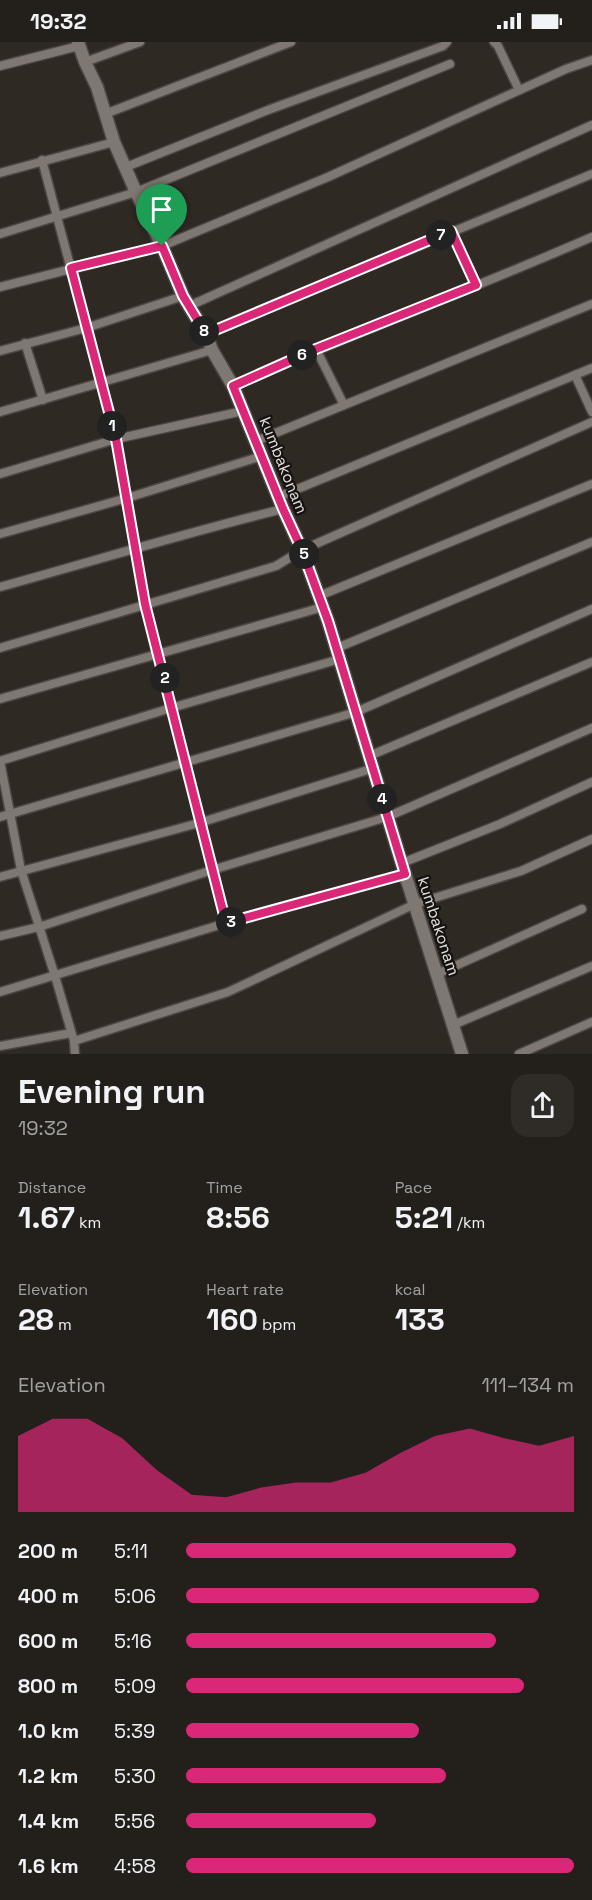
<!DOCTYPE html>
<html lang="en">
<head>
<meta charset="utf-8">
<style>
  body { margin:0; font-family:"Space Grotesk",sans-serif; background:#2f2c28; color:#f1f3f6; height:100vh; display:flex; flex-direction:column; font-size:22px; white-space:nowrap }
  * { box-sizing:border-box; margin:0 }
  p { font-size:20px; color:#a3a2a3 }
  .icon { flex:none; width:33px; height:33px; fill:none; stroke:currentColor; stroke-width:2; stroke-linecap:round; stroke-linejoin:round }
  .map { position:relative; height:1012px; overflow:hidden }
  .side { display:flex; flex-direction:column; background:#231f1b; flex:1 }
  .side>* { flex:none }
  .pin { position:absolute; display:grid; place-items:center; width:51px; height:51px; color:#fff; margin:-62px -26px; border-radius:50% 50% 50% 0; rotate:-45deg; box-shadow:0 0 6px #0007 }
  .pin .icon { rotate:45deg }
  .km { position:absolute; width:30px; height:30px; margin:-15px; border-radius:50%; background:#222; color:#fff; font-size:16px; line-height:30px; text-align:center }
  .round { display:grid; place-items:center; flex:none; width:63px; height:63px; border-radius:18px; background:#2f2c28 }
  .overview { display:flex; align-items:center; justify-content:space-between; height:102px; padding:0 18px }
  h1 { font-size:33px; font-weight:800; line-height:45px }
  .figures { display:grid; grid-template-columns:repeat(3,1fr); gap:9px; height:102px; padding:6px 18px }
  .figures div { display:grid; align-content:center }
  .figures b { font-size:30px; font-weight:800 }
  .figures small { font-size:16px; font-weight:400 }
  .figures p { font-size:16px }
  .chart { height:168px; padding:12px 18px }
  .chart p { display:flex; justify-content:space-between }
  .chart svg { width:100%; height:108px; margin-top:6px; fill:#db2777; opacity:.7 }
  ul { padding:0 18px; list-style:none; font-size:20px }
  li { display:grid; grid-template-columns:96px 72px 1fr; align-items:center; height:45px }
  li i { height:15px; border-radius:8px; background:#db2777 }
  .status { display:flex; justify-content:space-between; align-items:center; height:42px; padding:0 30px; background:#231f1b; direction:ltr }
  .status svg { height:16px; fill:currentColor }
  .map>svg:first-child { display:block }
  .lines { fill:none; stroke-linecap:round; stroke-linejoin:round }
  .street-casing { stroke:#4c4743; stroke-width:11 }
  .secondary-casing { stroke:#4c4743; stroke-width:15 }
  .street { stroke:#7f7772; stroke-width:8 }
  .secondary { stroke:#7f7772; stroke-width:12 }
  .route-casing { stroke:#fff; stroke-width:12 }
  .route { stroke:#db2777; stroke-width:8 }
  .labels { text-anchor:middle; stroke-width:4.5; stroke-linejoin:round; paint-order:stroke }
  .street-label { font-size:16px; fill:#e4e0dd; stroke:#151210 }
</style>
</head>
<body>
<div class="status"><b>19:32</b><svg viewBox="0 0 49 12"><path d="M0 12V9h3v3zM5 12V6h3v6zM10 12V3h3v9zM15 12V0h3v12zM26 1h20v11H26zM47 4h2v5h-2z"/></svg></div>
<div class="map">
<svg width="592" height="1012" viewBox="0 0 592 1012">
  <rect width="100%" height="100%" fill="#2f2924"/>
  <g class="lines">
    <defs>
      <g id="street">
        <path d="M494,0L498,4L519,48"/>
        <path d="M85,20L140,0"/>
        <path d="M0,24L79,4"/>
        <path d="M105,72L291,0"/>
        <path d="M42,118L116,397L145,562L226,881"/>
        <path d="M126,125L268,68L443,4L447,0"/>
        <path d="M0,131L114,100"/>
        <path d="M451,189L475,243"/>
        <path d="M0,192L136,150L450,22"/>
        <path d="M0,245L162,204L328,135L566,27L592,18"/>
        <path d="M189,264L592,83"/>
        <path d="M206,292L592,132"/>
        <path d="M25,301L43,358"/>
        <path d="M316,307L344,363"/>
        <path d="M0,309L86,286L183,254"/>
        <path d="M575,333L592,370"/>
        <path d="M233,344C351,292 473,247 592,195"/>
        <path d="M0,370L212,308"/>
        <path d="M256,399L592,262"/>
        <path d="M0,432L116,397L243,369"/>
        <path d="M278,455L592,326"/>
        <path d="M0,492L127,456L262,414"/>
        <path d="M0,545C94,519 188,490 283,467"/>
        <path d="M319,554L592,442"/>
        <path d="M0,606L276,524L302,508L592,380"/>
        <path d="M337,606L592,500"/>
        <path d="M0,657L323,565"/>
        <path d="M369,714L592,620"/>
        <path d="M0,719L171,666L340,617"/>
        <path d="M0,719L21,828L55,934L74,999L75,1012"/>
        <path d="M0,775L356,670L592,567"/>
        <path d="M402,821L500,782L592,740"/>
        <path d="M0,835L199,781L374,726"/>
        <path d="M0,894L39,885L212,828L387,775L592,686"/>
        <path d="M437,932L582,867"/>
        <path d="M0,950L226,881L405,832"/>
        <path d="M453,983L592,924"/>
        <path d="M74,999L228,950L415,862L521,829L592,797"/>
        <path d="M0,1004L71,991"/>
        <path d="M519,1012L592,980"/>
      </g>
      <path id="secondary" d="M78,0L85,20L97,45L114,100L136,150L162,204L183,254L206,292L212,308L233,344L283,467L302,508L328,579L405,832L462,1012"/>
    </defs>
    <use href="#street" class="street-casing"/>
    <use href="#secondary" class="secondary-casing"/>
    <use href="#street" class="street"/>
    <use href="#secondary" class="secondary"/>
  </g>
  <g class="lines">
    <defs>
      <path id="route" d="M451,189L476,243L316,307L233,344L283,467L302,508L328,579L405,832L226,881L145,562L116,397L71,226L162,204L183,254L206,292Z"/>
    </defs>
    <use href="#route" class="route-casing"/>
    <use href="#route" class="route"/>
  </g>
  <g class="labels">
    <g class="street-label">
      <text transform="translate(284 423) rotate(68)" y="6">kumbakonam</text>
      <text transform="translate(439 884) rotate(72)" y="6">kumbakonam</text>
    </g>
  </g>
</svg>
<div class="pin" style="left:162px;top:204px;background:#1e9e55"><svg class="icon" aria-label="arrive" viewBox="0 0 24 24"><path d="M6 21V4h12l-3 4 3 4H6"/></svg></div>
<b class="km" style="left:112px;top:384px">1</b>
<b class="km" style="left:165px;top:636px">2</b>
<b class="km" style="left:231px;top:880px">3</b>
<b class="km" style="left:382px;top:757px">4</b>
<b class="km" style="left:304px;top:512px">5</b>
<b class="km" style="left:302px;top:313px">6</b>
<b class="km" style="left:441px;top:193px">7</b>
<b class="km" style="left:204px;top:289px">8</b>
</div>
<section class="side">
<div class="overview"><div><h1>Evening run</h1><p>19:32</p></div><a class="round"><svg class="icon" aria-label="share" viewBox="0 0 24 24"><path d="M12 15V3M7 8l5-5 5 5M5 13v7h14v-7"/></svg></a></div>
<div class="figures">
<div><p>Distance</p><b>1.67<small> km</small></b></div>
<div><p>Time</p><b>8:56</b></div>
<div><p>Pace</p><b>5:21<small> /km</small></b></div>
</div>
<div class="figures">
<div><p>Elevation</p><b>28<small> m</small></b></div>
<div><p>Heart rate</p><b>160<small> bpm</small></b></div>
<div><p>kcal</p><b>133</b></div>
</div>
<div class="chart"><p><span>Elevation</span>111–134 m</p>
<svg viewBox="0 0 160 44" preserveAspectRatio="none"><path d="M0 44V13L10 6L20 6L30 14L40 27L50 37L60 38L70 34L80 32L90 32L100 28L110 20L120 13L130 10L140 14L150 17L160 13V44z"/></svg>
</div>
<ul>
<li><b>200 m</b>5:11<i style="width:85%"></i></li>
<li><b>400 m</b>5:06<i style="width:91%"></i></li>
<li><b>600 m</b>5:16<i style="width:80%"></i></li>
<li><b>800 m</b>5:09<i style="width:87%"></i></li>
<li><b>1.0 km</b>5:39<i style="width:60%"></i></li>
<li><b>1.2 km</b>5:30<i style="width:67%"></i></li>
<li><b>1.4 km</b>5:56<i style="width:49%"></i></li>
<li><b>1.6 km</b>4:58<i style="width:100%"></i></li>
</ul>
</section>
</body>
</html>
